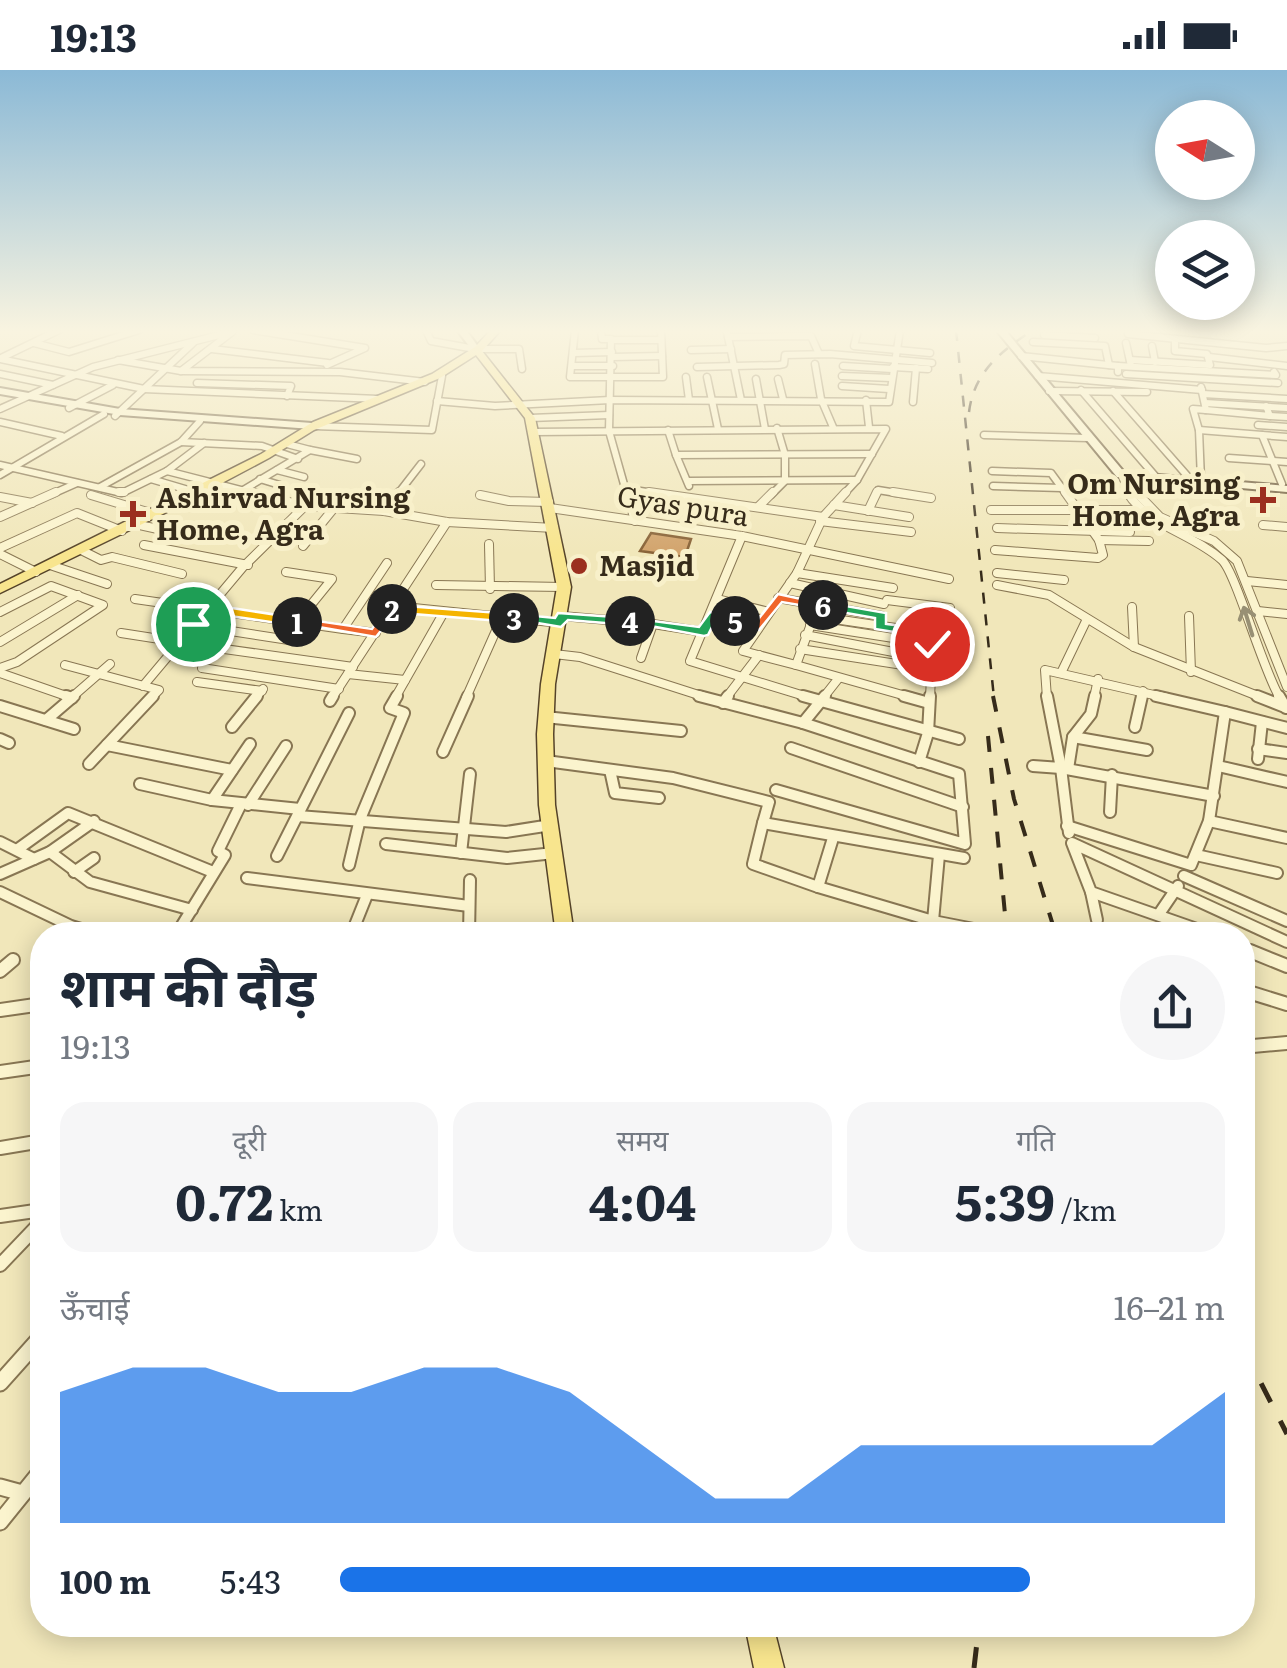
<!DOCTYPE html>
<html lang="hi">
<head>
<meta charset="utf-8">
<style>
  body { margin:0; font-family:Literata,"Noto Sans Devanagari",serif; background:#f6f6f7; color:#1f2937; height:100vh; display:flex; flex-direction:column; font-size:38px; white-space:nowrap }
  * { box-sizing:border-box; margin:0 }
  p { font-size:32px; color:#747a83 }
  .icon { flex:none; width:55px; height:55px; fill:none; stroke:currentColor; stroke-width:2; stroke-linecap:round; stroke-linejoin:round }
  .map { position:relative; flex:1; overflow:hidden }
  .sheet { position:absolute; left:30px; top:852px; width:1225px; height:715px; display:flex; flex-direction:column; background:#fff; border-radius:40px; box-shadow:0 5px 25px #0003 }
  .sheet>* { flex:none }
  .needle { width:65px; rotate:281deg }
  .controls { position:absolute; left:1155px; top:30px; display:grid; gap:20px }
  .controls a { display:grid; place-items:center; width:100px; height:100px; border-radius:50%; background:#fff; box-shadow:0 5px 25px #0003; font-size:50px }
  .pin { position:absolute; display:grid; place-items:center; width:85px; height:85px; color:#fff; margin:-42px; border:5px solid #fff; border-radius:50%; box-shadow:0 2px 10px #0007 }
  .km { position:absolute; width:50px; height:50px; margin:-25px; border-radius:50%; background:#222; color:#fff; font-size:28px; line-height:50px; text-align:center }
  .round { display:grid; place-items:center; flex:none; width:105px; height:105px; border-radius:52px; background:#f6f6f7 }
  .summary { display:flex; align-items:center; justify-content:space-between; height:170px; padding:0 30px }
  h1 { font-size:55px; font-weight:700; line-height:75px }
  .stats { display:grid; grid-template-columns:repeat(3,1fr); gap:15px; height:170px; padding:10px 30px }
  .stats div { display:grid; align-content:center; border-radius:25px; background:#f6f6f7; text-align:center }
  .stats b { font-size:50px; font-weight:700 }
  .stats small { font-size:28px; font-weight:400 }
  .stats p { font-size:28px }
  .chart { height:280px; padding:20px 30px }
  .chart p { display:flex; justify-content:space-between }
  .chart svg { width:100%; height:180px; margin-top:10px; fill:#1a73e8; opacity:.7 }
  ul { padding:0 30px; list-style:none; font-size:32px }
  li { display:grid; grid-template-columns:160px 120px 1fr; align-items:center; height:75px }
  li i { height:25px; border-radius:12px; background:#1a73e8 }
  .status { display:flex; justify-content:space-between; align-items:center; height:70px; padding:0 50px; background:#fff; direction:ltr }
  .status svg { height:28px; fill:currentColor }
  .map>svg:first-child { display:block }
  .building { fill:#d2a46d; stroke:#896338; stroke-width:2.5 }
  .lines { fill:none; stroke-linecap:round; stroke-linejoin:round }
  .street-far4-casing { stroke:#887653; stroke-width:9 }
  .street-far3-casing { stroke:#887653; stroke-width:10 }
  .street-far2-casing { stroke:#887653; stroke-width:14 }
  .street-far1-casing { stroke:#887653; stroke-width:16 }
  .street-casing { stroke:#887653; stroke-width:19 }
  .secondary-casing { stroke:#6a5737; stroke-width:4 }
  .primary-casing { stroke:#554329; stroke-width:3 }
  .street-far4 { stroke:#fbf4ce; stroke-width:6 }
  .street-far3 { stroke:#fbf4ce; stroke-width:8 }
  .street-far2 { stroke:#fbf4ce; stroke-width:10 }
  .street-far1 { stroke:#fbf4ce; stroke-width:12 }
  .street { stroke:#fbf4ce; stroke-width:15 }
  .secondary { fill:#fbf4ce; fill-rule:evenodd }
  .primary { fill:#f8e58e; fill-rule:evenodd }
  .rail-far2 { stroke:#362b1a; stroke-width:2.5; stroke-dasharray:11 11; stroke-linecap:butt }
  .rail-far1 { stroke:#362b1a; stroke-width:4; stroke-dasharray:16 16; stroke-linecap:butt }
  .rail { stroke:#362b1a; stroke-width:5; stroke-dasharray:21 21; stroke-linecap:butt }
  .oneway { stroke:#989074 }
  .split-1 { fill:#f5b400; stroke:#fff; stroke-width:2.5 }
  .split-2 { fill:#f0652b; stroke:#fff; stroke-width:2.5 }
  .split-3 { fill:#f5b400; stroke:#fff; stroke-width:2.5 }
  .split-4 { fill:#22a559; stroke:#fff; stroke-width:2.5 }
  .split-5 { fill:#22a559; stroke:#fff; stroke-width:2.5 }
  .split-6 { fill:#f0652b; stroke:#fff; stroke-width:2.5 }
  .split-7 { fill:#22a559; stroke:#fff; stroke-width:2.5 }
  .poi-dot { fill:#9b2f1f; stroke:#f8f0ca; stroke-width:4 }
  .labels { text-anchor:middle; stroke-width:10; stroke-linejoin:round; paint-order:stroke }
  .far-poi-label { font-size:28px; font-weight:bold; fill:#362b1a; stroke:#f8f0ca; text-anchor:start }
  .far-street-label { font-size:28px; fill:#362b1a; stroke:#f8f0ca }
</style>
</head>
<body>
<div class="status"><b>19:13</b><svg viewBox="0 0 49 12"><path d="M0 12V9h3v3zM5 12V6h3v6zM10 12V3h3v9zM15 12V0h3v12zM26 1h20v11H26zM47 4h2v5h-2z"/></svg></div>
<div class="map">
<svg width="1287" height="1598" viewBox="0 0 1287 1598">
  <rect width="100%" height="100%" fill="#f1e7ba"/>
  <path class="building" d="M651,463L691,469L685,487L640,481Z"/>
  <g class="lines">
    <defs>
      <g id="street-far4">
        <path d="M253,260L365,278L327,295"/>
        <path d="M426,260L431,271L475,279"/>
        <path d="M575,260L570,307H663L661,260"/>
        <path d="M601,260L602,269H611L609,361L627,425"/>
        <path d="M858,260L854,276L930,283"/>
        <path d="M1127,260L1128,264L1266,278L1287,276"/>
        <path d="M727,262L741,330"/>
        <path d="M1044,265L1095,268"/>
        <path d="M728,267L811,266L819,284"/>
        <path d="M611,270H661"/>
        <path d="M1033,272L1105,276L1109,295"/>
        <path d="M34,273L69,282L139,260"/>
        <path d="M1126,273L1131,296"/>
        <path d="M1152,276L1155,292"/>
        <path d="M212,279L328,293"/>
        <path d="M481,279H519L522,299"/>
        <path d="M691,280L731,279"/>
        <path d="M574,283L612,282"/>
        <path d="M1021,286L1118,296V302"/>
        <path d="M612,287L662,286"/>
        <path d="M1209,287L1287,296"/>
        <path d="M1,288L59,260"/>
        <path d="M0,289L144,319L378,329"/>
        <path d="M118,290L181,301L340,302L425,312"/>
        <path d="M1130,290L1210,295L1207,284L1175,281V270"/>
        <path d="M815,294L821,329L833,357"/>
        <path d="M572,296H613"/>
        <path d="M843,296L892,299"/>
        <path d="M1118,296L1276,305L1274,302"/>
        <path d="M697,297L779,295L784,294L785,285L830,284L932,293"/>
        <path d="M893,297L928,299"/>
        <path d="M181,301L232,262"/>
        <path d="M0,304L53,315"/>
        <path d="M1126,304L1278,313"/>
        <path d="M842,306L891,308"/>
        <path d="M1038,306L1202,320"/>
        <path d="M686,307L689,330"/>
        <path d="M707,307L718,359"/>
        <path d="M756,309L765,359"/>
        <path d="M778,309L783,329"/>
        <path d="M197,313L291,316L287,326"/>
        <path d="M842,316L889,319"/>
        <path d="M1201,317L1206,340L1270,346L1266,336"/>
        <path d="M1081,320L1156,407"/>
        <path d="M1049,321L1147,322"/>
        <path d="M1113,321L1190,409"/>
        <path d="M1203,324L1287,329"/>
        <path d="M866,330L869,357"/>
        <path d="M437,331L495,336L610,330L889,332L900,260"/>
        <path d="M913,332L916,298"/>
        <path d="M1205,333L1287,338"/>
        <path d="M69,338L113,315"/>
        <path d="M0,339L93,297L231,262"/>
        <path d="M115,346L193,273"/>
        <path d="M1270,346L1287,347"/>
        <path d="M530,348L609,345"/>
        <path d="M0,352L62,366"/>
        <path d="M1258,355L1287,357"/>
        <path d="M314,356L432,360L442,306"/>
        <path d="M668,360L676,385L872,384"/>
        <path d="M1199,360L1287,367"/>
        <path d="M534,362L886,359L857,410L843,425"/>
        <path d="M984,365L1088,368"/>
        <path d="M1262,365L1282,414"/>
        <path d="M181,372L262,376L298,389"/>
        <path d="M310,380L357,389"/>
        <path d="M676,385L689,416"/>
        <path d="M1229,388L1287,392"/>
        <path d="M0,395L122,423L167,401L204,373"/>
        <path d="M277,400L304,407"/>
        <path d="M167,401L260,425"/>
        <path d="M992,401L1051,403L1067,425"/>
        <path d="M0,405L104,344"/>
        <path d="M151,409L195,422"/>
        <path d="M260,409L283,416"/>
        <path d="M1123,409L1138,425"/>
        <path d="M1125,410L1128,425"/>
        <path d="M1201,410L1199,360L1193,339L1206,340"/>
        <path d="M688,411L857,410"/>
        <path d="M993,416L1062,418"/>
        <path d="M100,417L181,372L200,351"/>
        <path d="M627,419L667,425"/>
        <path d="M240,422L310,380L287,374"/>
        <path d="M50,425L77,413"/>
        <path d="M397,425L421,394"/>
        <path d="M771,425L785,411V385L777,358"/>
        <path d="M876,425L878,420L909,425"/>
      </g>
      <g id="street-far3">
        <path d="M119,422H124"/>
        <path d="M251,422L305,436L384,441L447,452L554,458"/>
        <path d="M627,422L635,451"/>
        <path d="M649,422L823,447"/>
        <path d="M893,422L931,428"/>
        <path d="M1127,422C1149,457 1192,463 1222,490C1236,503 1263,601 1280,628"/>
        <path d="M1136,422L1160,447L1214,471L1237,491L1287,617"/>
        <path d="M91,425L154,444"/>
        <path d="M480,425L509,431L549,432"/>
        <path d="M0,427L32,433"/>
        <path d="M834,435L909,447"/>
        <path d="M759,436L773,422"/>
        <path d="M550,438L742,466L949,509"/>
        <path d="M991,440H1138"/>
        <path d="M384,441L399,422"/>
        <path d="M868,441L877,422"/>
        <path d="M0,447L56,422"/>
        <path d="M820,451L911,462"/>
        <path d="M135,454L208,470"/>
        <path d="M1263,455L1287,457"/>
        <path d="M997,458L1130,462"/>
        <path d="M742,466L690,591L811,628"/>
        <path d="M1099,470L1149,471"/>
        <path d="M489,474L490,519"/>
        <path d="M144,475L248,495"/>
        <path d="M303,476L334,438"/>
        <path d="M0,478L77,443L122,461"/>
        <path d="M81,480L101,490L112,487L182,504"/>
        <path d="M995,480L1098,488L1103,485L1099,470L1065,422"/>
        <path d="M0,484L36,502"/>
        <path d="M50,495L107,514"/>
        <path d="M286,502L332,509L297,552"/>
        <path d="M797,503L893,518"/>
        <path d="M997,503L1064,510"/>
        <path d="M1247,511L1287,515"/>
        <path d="M790,513L884,534"/>
        <path d="M436,515L564,517"/>
        <path d="M997,515L1049,525L1134,577L1263,628"/>
        <path d="M778,528L882,546"/>
        <path d="M135,529L343,559L387,493"/>
        <path d="M717,529L769,542"/>
        <path d="M887,530L950,538"/>
        <path d="M394,536L561,553"/>
        <path d="M1132,537L1134,577"/>
        <path d="M1258,541L1287,544"/>
        <path d="M0,542L51,516L103,535L17,592L0,598"/>
        <path d="M562,546L653,554L641,588"/>
        <path d="M710,546L759,556"/>
        <path d="M1189,546L1191,602"/>
        <path d="M159,549L193,554"/>
        <path d="M653,554L704,562"/>
        <path d="M192,555L289,570"/>
        <path d="M810,555L932,574"/>
        <path d="M343,559L376,563"/>
        <path d="M121,563L179,572"/>
        <path d="M805,565L909,585"/>
        <path d="M0,572L78,525"/>
        <path d="M203,576L353,597"/>
        <path d="M800,579L903,595"/>
        <path d="M554,584L580,587L708,628"/>
        <path d="M65,595L159,620L151,628"/>
        <path d="M796,595L743,581L797,503L823,447L846,422"/>
        <path d="M202,598L339,619"/>
        <path d="M1062,601L1087,549"/>
        <path d="M0,603L72,628"/>
        <path d="M348,604L405,610"/>
        <path d="M197,612L262,621"/>
        <path d="M143,616L243,497L305,436"/>
        <path d="M71,628L110,594"/>
        <path d="M255,628L263,619"/>
        <path d="M332,628L447,452"/>
        <path d="M395,628L444,542"/>
        <path d="M466,628L502,547"/>
        <path d="M726,628L759,585"/>
        <path d="M823,628L838,609"/>
        <path d="M913,628L796,595L814,546L950,566"/>
        <path d="M930,628L933,564"/>
        <path d="M1047,628L1045,600L1167,628"/>
        <path d="M1094,628L1098,609"/>
        <path d="M1141,628L1143,621"/>
      </g>
      <g id="street-far2">
        <path d="M66,626L72,628"/>
        <path d="M699,626L803,653L959,704L965,774L776,720"/>
        <path d="M803,626L959,669"/>
        <path d="M904,626L929,633"/>
        <path d="M1156,626L1225,642"/>
        <path d="M1257,626L1285,637"/>
        <path d="M1279,626L1286,638"/>
        <path d="M330,631L333,626"/>
        <path d="M723,633L728,626"/>
        <path d="M0,636L74,659"/>
        <path d="M545,647L681,661"/>
        <path d="M46,650L74,626"/>
        <path d="M803,653L825,626"/>
        <path d="M232,657L257,626"/>
        <path d="M1135,657L1142,626"/>
        <path d="M1073,667L1147,680"/>
        <path d="M0,669L9,673"/>
        <path d="M107,675L232,700"/>
        <path d="M791,678L963,737"/>
        <path d="M1258,679L1287,683"/>
        <path d="M443,682L468,626"/>
        <path d="M1258,689L1262,652"/>
        <path d="M546,691L673,708L769,732L763,753L964,788"/>
        <path d="M919,692L928,663L930,626"/>
        <path d="M89,694L153,626"/>
        <path d="M1033,696L1061,698L1047,626"/>
        <path d="M1218,696L1287,712"/>
        <path d="M1068,699L1073,667L1091,644L1095,626"/>
        <path d="M610,700L615,723L659,728"/>
        <path d="M140,714L212,730L300,739"/>
        <path d="M212,730L250,674"/>
        <path d="M248,735L286,676"/>
        <path d="M1110,742L1112,705"/>
        <path d="M298,746L506,762L551,755"/>
        <path d="M1209,751L1287,768"/>
        <path d="M763,753L753,794L818,817L833,768"/>
        <path d="M1067,756L1191,795L1209,751L1225,642L1287,658"/>
        <path d="M1069,763L1061,698L1214,726"/>
        <path d="M0,772L34,789"/>
        <path d="M386,774L507,788L554,783"/>
        <path d="M18,779L68,743L213,802"/>
        <path d="M50,782L90,812L192,840"/>
        <path d="M461,783L470,704"/>
        <path d="M1196,785L1277,803"/>
        <path d="M277,786L349,643"/>
        <path d="M349,795L360,749L404,643L390,638L397,626"/>
        <path d="M74,802L94,788"/>
        <path d="M0,804L50,782L94,751"/>
        <path d="M1184,806L1287,851"/>
        <path d="M247,808L469,836"/>
        <path d="M818,817L933,851L939,785"/>
        <path d="M0,822L71,856L101,865"/>
        <path d="M1091,822L1097,850"/>
        <path d="M1159,844L1178,816"/>
        <path d="M933,851L979,860"/>
        <path d="M176,865L225,785L218,781L241,734"/>
        <path d="M351,865L367,825"/>
        <path d="M469,865L470,810"/>
        <path d="M1214,865L1091,822L1072,773L1287,872"/>
        <path d="M1242,877L1256,883"/>
      </g>
      <g id="street-far1">
        <path d="M1250,881L1287,896"/>
        <path d="M0,901L13,890"/>
        <path d="M1242,920L1287,934"/>
        <path d="M0,940L42,934"/>
        <path d="M1242,977L1287,973"/>
        <path d="M0,1002L42,996"/>
        <path d="M0,1078L42,1071"/>
        <path d="M0,1146L42,1140"/>
        <path d="M0,1195L42,1151"/>
      </g>
      <g id="street">
        <path d="M0,1313L42,1266"/>
        <path d="M0,1417L22,1423"/>
        <path d="M0,1452L42,1400"/>
      </g>
      <g id="secondary">
        <path d="M457,260H466L482,282L481,284H475Z"/>
        <path d="M996,260H1005L1124,402L1287,416V422L1117,407Z"/>
        <path d="M0,318L120,339L312,353L317,356L312,359L120,345L0,324Z"/>
      </g>
      <g id="primary">
        <path d="M491,260H501L482,281L535,348L571,517L555,614L553,664L555,735L574,865H556L539,735L537,664L541,614L557,517L525,348L476,285L440,308L314,360L269,388L171,440L0,523V514L261,384L313,352L432,304L475,277Z"/>
        <path d="M745,1555H773L784,1598H754Z"/>
      </g>
    </defs>
    <use href="#street-far4" class="street-far4-casing"/>
    <use href="#street-far3" class="street-far3-casing"/>
    <use href="#street-far2" class="street-far2-casing"/>
    <use href="#street-far1" class="street-far1-casing"/>
    <use href="#street" class="street-casing"/>
    <use href="#secondary" class="secondary-casing"/>
    <use href="#primary" class="primary-casing"/>
    <use href="#street-far4" class="street-far4"/>
    <use href="#street-far3" class="street-far3"/>
    <use href="#street-far2" class="street-far2"/>
    <use href="#street-far1" class="street-far1"/>
    <use href="#street" class="street"/>
    <use href="#secondary" class="secondary"/>
    <use href="#primary" class="primary"/>
    <g class="rail-far2">
      <path d="M956,260L994,628"/>
      <path d="M969,342C974,302 1001,281 1033,260"/>
    </g>
    <g class="rail-far1">
      <path d="M993,626L1014,729L1056,865"/>
      <path d="M988,666L1007,865"/>
    </g>
    <g class="rail">
      <path d="M1242,1276L1287,1364"/>
      <path d="M974,1598L979,1555"/>
    </g>
  </g>
  <defs><path id="oneway-shaft" d="M-6 0H5M1.5-3L5.5 0L1.5 3" fill="none" stroke-width="1.6" stroke-linecap="round" stroke-linejoin="round" transform="scale(2.5)"/></defs>
  <use class="oneway" href="#oneway-shaft" transform="translate(1248 551) rotate(-107)"/>
  <linearGradient id="sky" x2="0" y2="1"><stop stop-color="#8bb9d6"/><stop offset="0.54" stop-color="#f9f4e0"/><stop offset="1" stop-color="#f9f4e0" stop-opacity="0"/></linearGradient>
  <rect width="1287" height="484" fill="url(#sky)"/>
  <path class="split-1" d="M206,534L297,548L303,552L297,556L210,543L198,557H188V552Z"/>
  <path class="split-2" d="M388,537L398,539L376,567L290,552L297,548L372,559Z"/>
  <path class="split-3" d="M392,535L514,544L521,548L514,552L388,542L386,539Z"/>
  <path class="split-4" d="M558,543L630,548L637,551L630,555L568,550L561,557L508,548L514,544L555,548Z"/>
  <path class="split-5" d="M710,542L741,551L735,555L715,551L708,565L704,566L624,551L630,548L699,557Z"/>
  <path class="split-6" d="M778,524L829,535L823,539L782,532L759,560L728,551L735,547L756,552Z"/>
  <path class="split-7" d="M823,532L886,543V554L938,561L939,574L932,578L925,574L926,567L875,559V548L818,538L816,535Z"/>
  <g class="poi-dot">
    <path d="M1258 415h10v10h10v10h-10v10h-10v-10h-10v-10h10z"/>
    <path d="M128 429h10v10h10v10h-10v10h-10v-10h-10v-10h10z"/>
    <circle cx="579" cy="496" r="10"/>
  </g>
  <g class="labels">
    <g class="far-poi-label">
      <text x="1240" y="424" text-anchor="end">Om Nursing<tspan x="1240" dy="32">Home, Agra</tspan></text>
      <text x="156" y="438">Ashirvad Nursing<tspan x="156" dy="32">Home, Agra</tspan></text>
      <text x="599" y="506">Masjid</text>
    </g>
    <g class="far-street-label">
      <text transform="translate(683 436) rotate(9)" y="10">Gyas pura</text>
    </g>
  </g>
</svg>
<div class="controls">
<a><svg class="needle" viewBox="-14 -14 28 28"><path d="M0-13l5 13h-10z" fill="#e53935"/><path d="M0 13l5-13h-10z" fill="#747a83"/></svg></a>
<a><svg class="icon" aria-label="layers" viewBox="0 0 24 24"><path d="M12 4l9 5-9 5-9-5zM3 14l9 5 9-5"/></svg></a>
</div>
<div class="pin" style="left:193px;top:554px;background:#1e9e55"><svg class="icon" aria-label="arrive" viewBox="0 0 24 24"><path d="M6 21V4h12l-3 4 3 4H6"/></svg></div>
<div class="pin" style="left:932px;top:574px;background:#d93025"><svg class="icon" aria-label="check" viewBox="0 0 24 24"><path d="M5 12l5 5 9-10"/></svg></div>
<b class="km" style="left:297px;top:552px">1</b>
<b class="km" style="left:392px;top:539px">2</b>
<b class="km" style="left:514px;top:548px">3</b>
<b class="km" style="left:630px;top:551px">4</b>
<b class="km" style="left:735px;top:551px">5</b>
<b class="km" style="left:823px;top:535px">6</b>
<section class="sheet">
<div class="summary"><div><h1>शाम की दौड़</h1><p>19:13</p></div><a class="round"><svg class="icon" aria-label="share" viewBox="0 0 24 24"><path d="M12 15V3M7 8l5-5 5 5M5 13v7h14v-7"/></svg></a></div>
<div class="stats">
<div><p>दूरी</p><b>0.72<small> km</small></b></div>
<div><p>समय</p><b>4:04</b></div>
<div><p>गति</p><b>5:39<small> /km</small></b></div>
</div>
<div class="chart"><p><span>ऊँचाई</span>16–21 m</p>
<svg viewBox="0 0 160 44" preserveAspectRatio="none"><path d="M0 44V12L10 6L20 6L30 12L40 12L50 6L60 6L70 12L80 25L90 38L100 38L110 25L120 25L130 25L140 25L150 25L160 12V44z"/></svg>
</div>
<ul>
<li><b>100 m</b>5:43<i style="width:78%"></i></li>
</ul>
</section>
</div>
</body>
</html>
